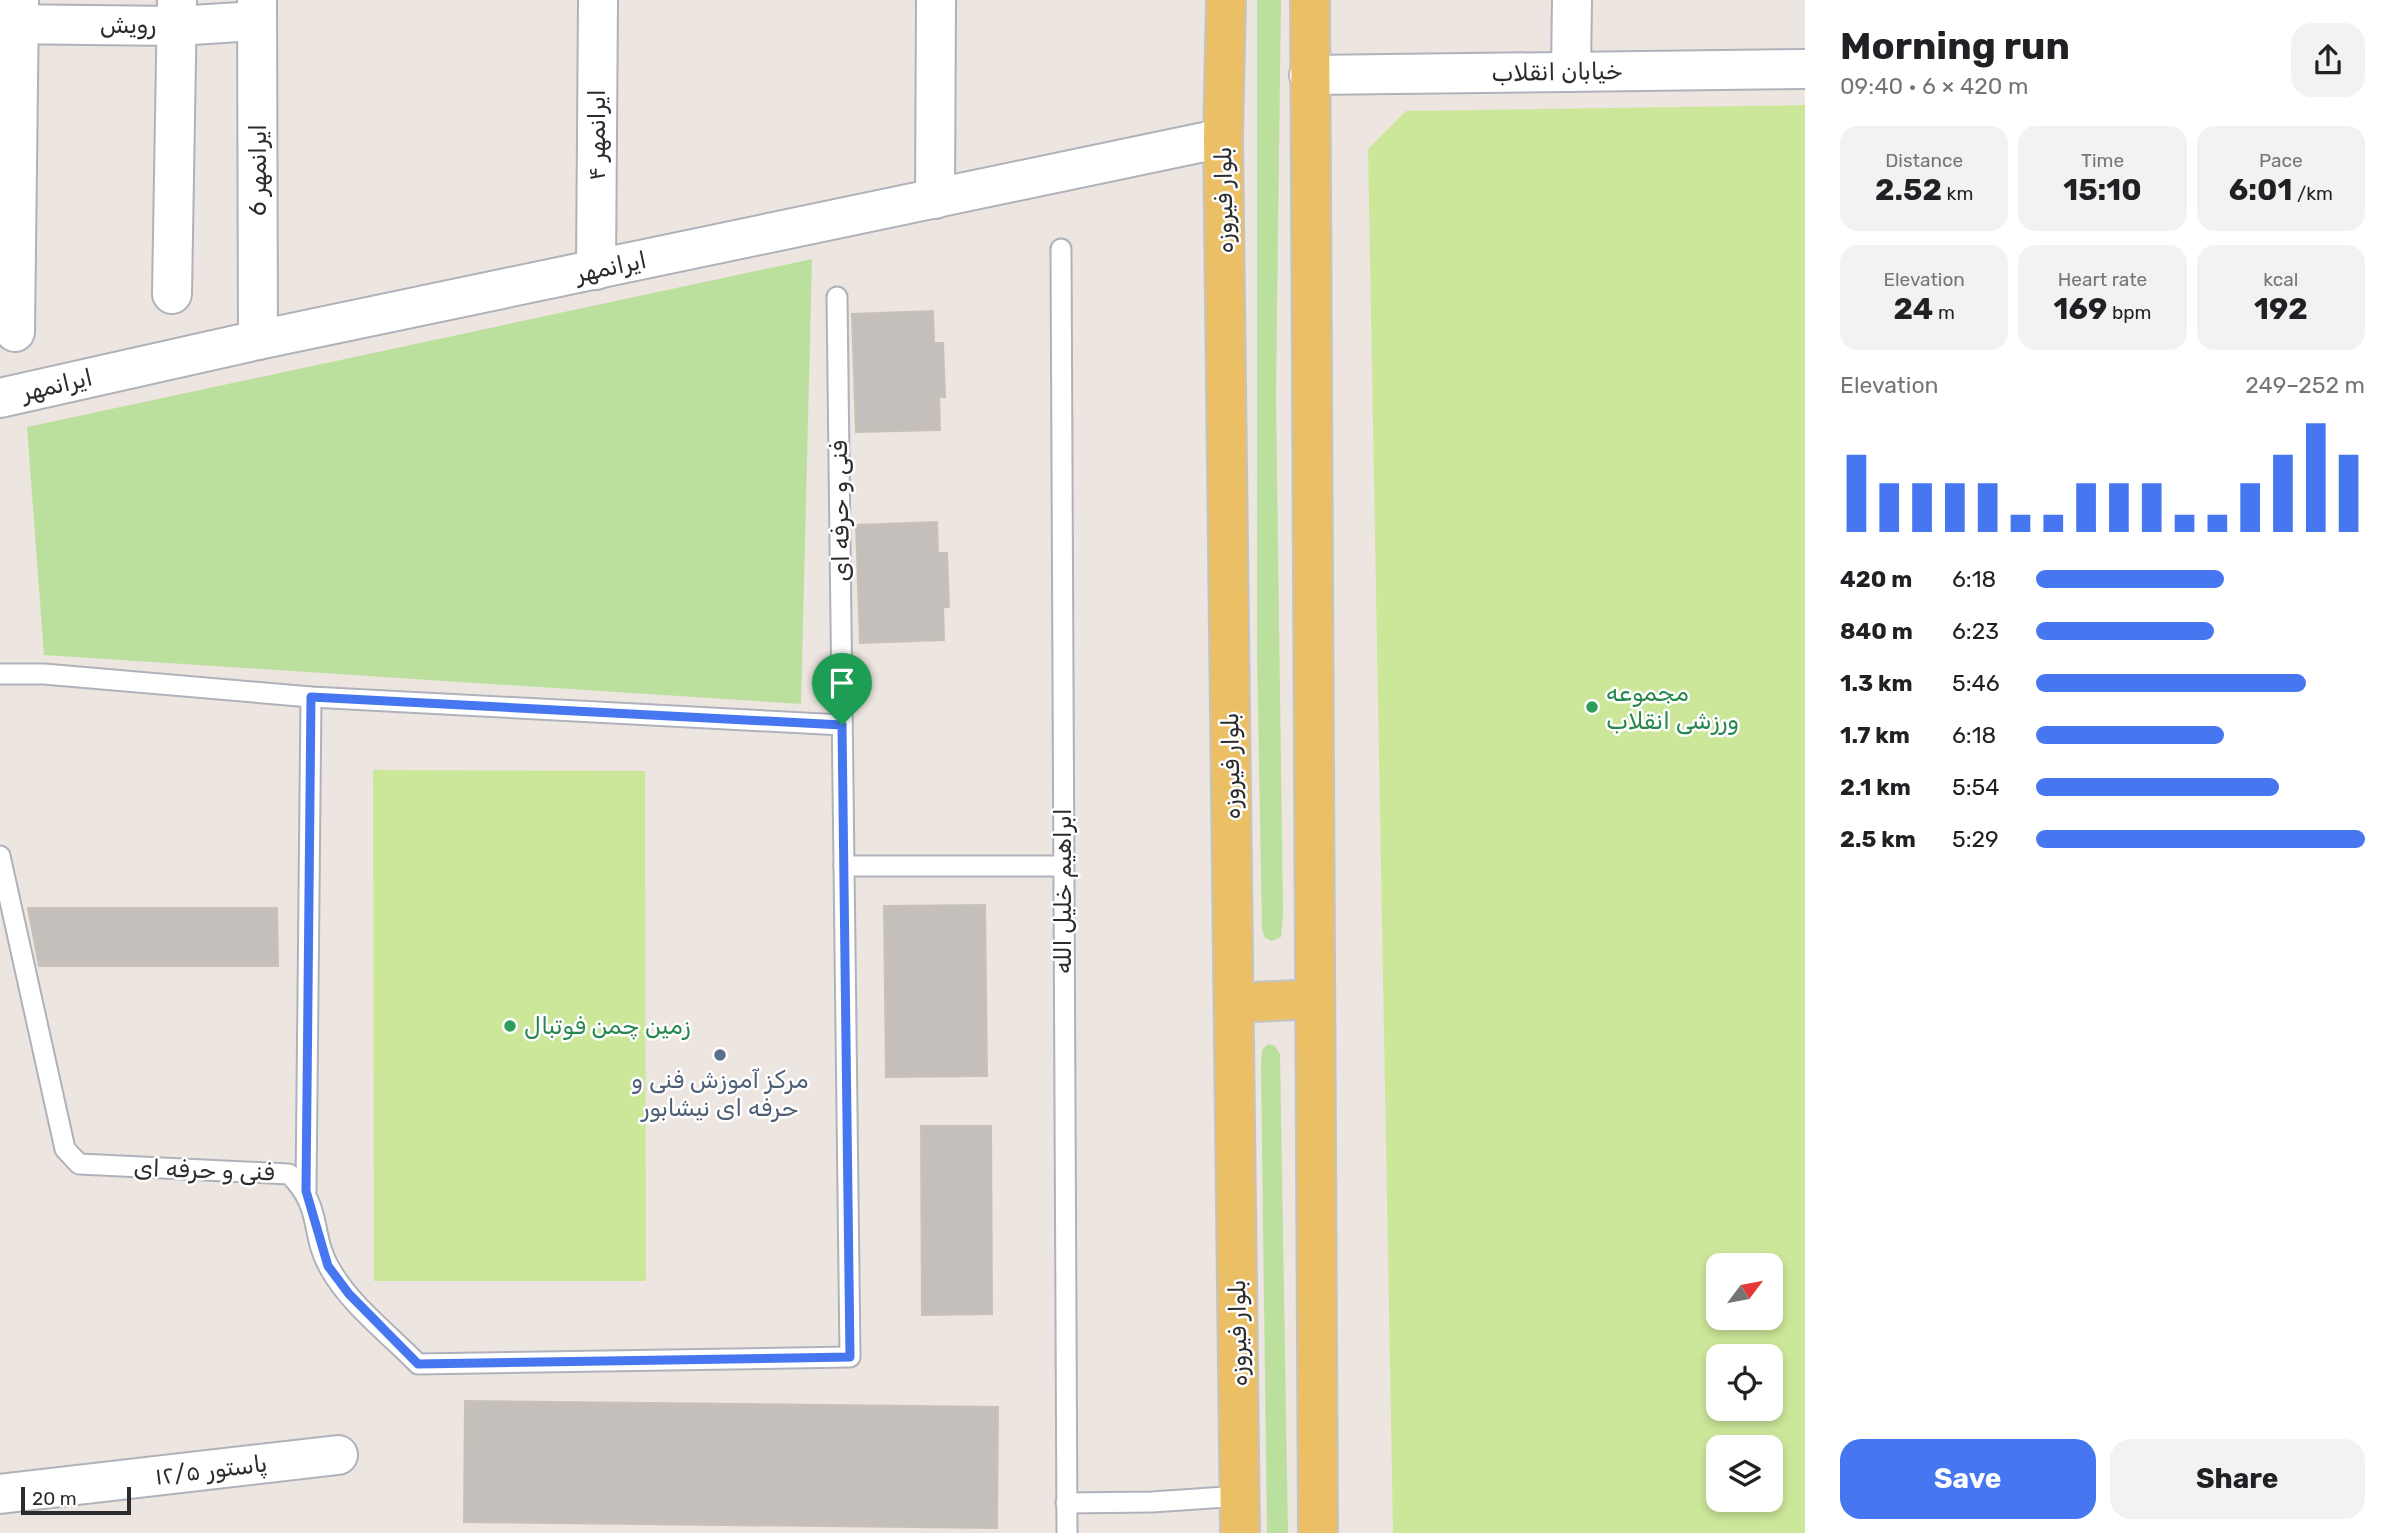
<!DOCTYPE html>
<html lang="en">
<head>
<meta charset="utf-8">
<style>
  body { margin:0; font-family:Rubik,Vazirmatn,sans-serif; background:#f2f2f2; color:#202124; height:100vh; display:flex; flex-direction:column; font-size:26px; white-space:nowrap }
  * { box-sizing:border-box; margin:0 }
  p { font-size:23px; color:#757577 }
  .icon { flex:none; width:38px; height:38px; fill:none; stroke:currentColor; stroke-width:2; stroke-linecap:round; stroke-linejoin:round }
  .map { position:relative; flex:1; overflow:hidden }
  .details { display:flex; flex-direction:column; background:#fff; width:595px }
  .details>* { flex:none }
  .needle { width:46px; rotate:58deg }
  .fabs { position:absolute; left:1706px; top:1253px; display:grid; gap:14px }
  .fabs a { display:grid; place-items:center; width:77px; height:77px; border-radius:14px; background:#fff; box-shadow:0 4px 10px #0003; font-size:35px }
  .scale { position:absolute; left:21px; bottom:18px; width:110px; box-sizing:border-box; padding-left:7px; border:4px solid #2c2c2c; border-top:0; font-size:19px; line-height:24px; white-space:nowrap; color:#2c2c2c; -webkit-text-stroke:5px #fff; paint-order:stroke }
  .pin { position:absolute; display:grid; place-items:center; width:60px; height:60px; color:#fff; margin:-72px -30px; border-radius:50% 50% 50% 0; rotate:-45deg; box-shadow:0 0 7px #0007 }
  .pin .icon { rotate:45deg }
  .round { display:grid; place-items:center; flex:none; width:74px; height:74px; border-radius:21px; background:#f2f2f2 }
  .overview { display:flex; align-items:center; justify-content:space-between; height:119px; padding:0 35px }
  h1 { font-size:38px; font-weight:700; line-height:52px }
  .metrics { display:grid; grid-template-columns:repeat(3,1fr); gap:10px; height:119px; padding:7px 35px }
  .metrics div { display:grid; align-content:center; border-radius:18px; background:#f2f2f2; text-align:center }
  .metrics b { font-size:30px; font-weight:700 }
  .metrics small { font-size:19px; font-weight:400 }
  .metrics p { font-size:19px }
  .chart { height:196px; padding:14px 35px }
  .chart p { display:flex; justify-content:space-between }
  .chart svg { width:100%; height:126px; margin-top:7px; stroke:#4776f1; stroke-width:6 }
  .action { display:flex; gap:14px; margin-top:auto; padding:14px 35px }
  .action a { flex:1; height:80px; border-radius:21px; background:#4776f1; color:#fff; font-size:28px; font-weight:700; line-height:80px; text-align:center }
  .action a+a { background:#f2f2f2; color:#202124 }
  ul { padding:0 35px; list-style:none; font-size:23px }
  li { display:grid; grid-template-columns:112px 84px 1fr; align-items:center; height:52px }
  li i { height:18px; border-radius:9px; background:#4776f1 }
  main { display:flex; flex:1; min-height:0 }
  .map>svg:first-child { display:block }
  .green { fill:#bbe09e }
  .pitch { fill:#cde79a; fill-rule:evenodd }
  .building { fill:#c5bfbb; stroke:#c8c1b8; stroke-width:2 }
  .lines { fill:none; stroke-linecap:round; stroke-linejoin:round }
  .lane-casing { stroke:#afb2bb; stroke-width:23 }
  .street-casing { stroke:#afb2bb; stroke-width:42 }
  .secondary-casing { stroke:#afb2bb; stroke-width:42 }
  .primary-casing { stroke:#c4c4c4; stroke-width:42 }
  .lane { stroke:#fff; stroke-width:19 }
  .street { stroke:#fff; stroke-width:38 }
  .secondary { stroke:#fff; stroke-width:38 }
  .primary { stroke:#eabf66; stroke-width:38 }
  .route-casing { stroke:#fff; stroke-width:14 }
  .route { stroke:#4776f1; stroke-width:9 }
  .leisure-dot { fill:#2e9e5b; stroke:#fff; stroke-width:2.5 }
  .service-dot { fill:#5c6f8a; stroke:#fff; stroke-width:2.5 }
  .labels { text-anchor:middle; stroke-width:5; stroke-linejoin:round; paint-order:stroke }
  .street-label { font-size:24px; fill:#2c2c2c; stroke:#fff }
  .leisure-label { font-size:24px; fill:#27864d; stroke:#fff; text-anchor:start }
  .service-label { font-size:24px; fill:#4e5e75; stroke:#fff }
</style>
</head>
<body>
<main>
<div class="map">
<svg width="1805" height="1533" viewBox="0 0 1805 1533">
  <rect width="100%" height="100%" fill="#ede5df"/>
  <g class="green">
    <path d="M1257,0H1281L1276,395L1283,914L1281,937L1272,941L1265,938L1262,930L1257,651Z"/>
    <path d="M812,259L801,704L44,655L27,427Z"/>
    <path d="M1268,1044L1275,1046L1280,1054L1288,1533H1267L1261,1065L1262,1050Z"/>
  </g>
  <g class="pitch">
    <path d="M1805,105V1533H1393L1368,149L1406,111ZM1718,1265H1771V1318H1718ZM1718,1356H1771V1409H1718ZM1718,1447H1771V1500H1718Z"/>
    <path d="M373,770L645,771L646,1281H374Z"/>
  </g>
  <g class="building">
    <path d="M933,311L934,343H943L945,397H939L940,430L856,432L852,314Z"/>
    <path d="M937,522L938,553H947L949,607H943L944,640L860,643L856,525Z"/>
    <path d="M985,905L987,1076L886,1077L884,906Z"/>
    <path d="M28,908H277L278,966H39Z"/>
    <path d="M921,1126H991L992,1314L922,1315Z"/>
    <path d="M465,1401L998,1407L997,1528L464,1522Z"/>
  </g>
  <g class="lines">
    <defs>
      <g id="lane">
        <path d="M1061,249L1067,1533"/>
        <path d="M837,297L844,866"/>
        <path d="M0,674H44L311,697L842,725"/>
        <path d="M0,856L65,1149L79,1164L289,1174C323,1207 310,1233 329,1267C349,1304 389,1334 418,1364L850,1357L844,866H1063"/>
        <path d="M306,1191L311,697"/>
        <path d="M1066,1503L1152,1502L1240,1496"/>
      </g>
      <g id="street">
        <path d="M257,0L258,340"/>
        <path d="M0,24L176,26L256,21"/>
        <path d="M1571,72L1572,0"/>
        <path d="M935,199L936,0"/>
        <path d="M596,270L598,0"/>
        <path d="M172,294L177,0"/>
        <path d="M15,332L19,0"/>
        <path d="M0,1494L338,1455"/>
      </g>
      <g id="secondary">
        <path d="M1309,75L1805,69"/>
        <path d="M0,398L258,340L1223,138"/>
      </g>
      <g id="primary">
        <path d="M1226,0L1223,138L1240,1533"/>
        <path d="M1310,0L1318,1533"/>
        <path d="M1234,1003L1315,999"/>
      </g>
    </defs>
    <use href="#lane" class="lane-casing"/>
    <use href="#street" class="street-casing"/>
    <use href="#secondary" class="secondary-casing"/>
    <use href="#primary" class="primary-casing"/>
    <use href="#lane" class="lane"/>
    <use href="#street" class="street"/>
    <use href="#secondary" class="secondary"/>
    <use href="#primary" class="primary"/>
  </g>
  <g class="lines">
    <defs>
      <path id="route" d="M311,697L842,725L850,1357L418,1364L349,1294L328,1266L306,1191Z"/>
    </defs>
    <use href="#route" class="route-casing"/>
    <use href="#route" class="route"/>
  </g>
  <g class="leisure-dot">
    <circle cx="1592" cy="707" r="7"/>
    <circle cx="510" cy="1026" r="7"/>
  </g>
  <circle class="service-dot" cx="720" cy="1055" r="7"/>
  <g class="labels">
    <g class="street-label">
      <text transform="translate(128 25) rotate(1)" y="8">رویش</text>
      <text transform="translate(1557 72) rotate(-1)" y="8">خیابان انقلاب</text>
      <text transform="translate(597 135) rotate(-90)" y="8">ایرانمهر ۴</text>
      <text transform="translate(258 170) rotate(-90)" y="8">ایرانمهر 6</text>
      <text transform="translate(1224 200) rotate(-91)" y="8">بلوار فیروزه</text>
      <text transform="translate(611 267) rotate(-12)" y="8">ایرانمهر</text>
      <text transform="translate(57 385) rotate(-13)" y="8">ایرانمهر</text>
      <text transform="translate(840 511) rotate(-91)" y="8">فنی و حرفه ای</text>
      <text transform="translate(1231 766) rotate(-91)" y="8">بلوار فیروزه</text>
      <text transform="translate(1063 891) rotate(-90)" y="8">ابراهیم خلیل الله</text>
      <text transform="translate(204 1170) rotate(2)" y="8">فنی و حرفه ای</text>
      <text transform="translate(1238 1333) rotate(-91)" y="8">بلوار فیروزه</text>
      <text transform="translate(211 1470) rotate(-7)" y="8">پاستور ۱۲/۵</text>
    </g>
    <g class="leisure-label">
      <text x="1606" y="701">مجموعه<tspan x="1606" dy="28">ورزشی انقلاب</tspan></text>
      <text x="524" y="1034">زمین چمن فوتبال</text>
    </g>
    <g class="service-label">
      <text x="720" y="1088">مرکز آموزش فنی و<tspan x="720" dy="28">حرفه ای نیشابور</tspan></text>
    </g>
  </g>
</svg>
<div class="fabs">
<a><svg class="needle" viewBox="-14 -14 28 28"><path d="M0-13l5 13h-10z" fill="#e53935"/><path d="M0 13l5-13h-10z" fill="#757577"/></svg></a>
<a><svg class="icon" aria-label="locate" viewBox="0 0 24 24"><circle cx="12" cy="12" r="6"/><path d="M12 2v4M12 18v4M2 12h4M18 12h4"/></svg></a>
<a><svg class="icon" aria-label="layers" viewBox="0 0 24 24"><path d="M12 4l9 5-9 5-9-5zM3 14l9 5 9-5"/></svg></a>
</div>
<div class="scale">20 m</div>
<div class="pin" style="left:842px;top:725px;background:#1e9e55"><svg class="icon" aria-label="arrive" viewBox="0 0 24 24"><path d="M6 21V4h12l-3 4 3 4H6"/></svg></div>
</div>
<section class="details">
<div class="overview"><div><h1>Morning run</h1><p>09:40 · 6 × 420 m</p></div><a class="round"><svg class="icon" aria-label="share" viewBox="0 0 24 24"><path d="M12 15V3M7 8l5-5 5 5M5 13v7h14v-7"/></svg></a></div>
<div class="metrics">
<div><p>Distance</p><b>2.52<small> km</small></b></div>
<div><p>Time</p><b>15:10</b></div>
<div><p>Pace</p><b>6:01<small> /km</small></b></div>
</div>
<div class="metrics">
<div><p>Elevation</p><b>24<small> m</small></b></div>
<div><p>Heart rate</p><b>169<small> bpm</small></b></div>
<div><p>kcal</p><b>192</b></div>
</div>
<div class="chart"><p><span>Elevation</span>249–252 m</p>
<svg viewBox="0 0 160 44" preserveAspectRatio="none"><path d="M5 44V17M15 44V27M25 44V27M35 44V27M45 44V27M55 44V38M65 44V38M75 44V27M85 44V27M95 44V27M105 44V38M115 44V38M125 44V27M135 44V17M145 44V6M155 44V17"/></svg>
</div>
<ul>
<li><b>420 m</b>6:18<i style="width:57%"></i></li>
<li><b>840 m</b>6:23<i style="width:54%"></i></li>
<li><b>1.3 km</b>5:46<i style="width:82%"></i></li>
<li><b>1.7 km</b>6:18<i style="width:57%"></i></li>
<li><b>2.1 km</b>5:54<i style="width:74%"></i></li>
<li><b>2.5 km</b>5:29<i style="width:100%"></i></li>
</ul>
<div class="action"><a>Save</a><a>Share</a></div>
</section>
</main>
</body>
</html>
